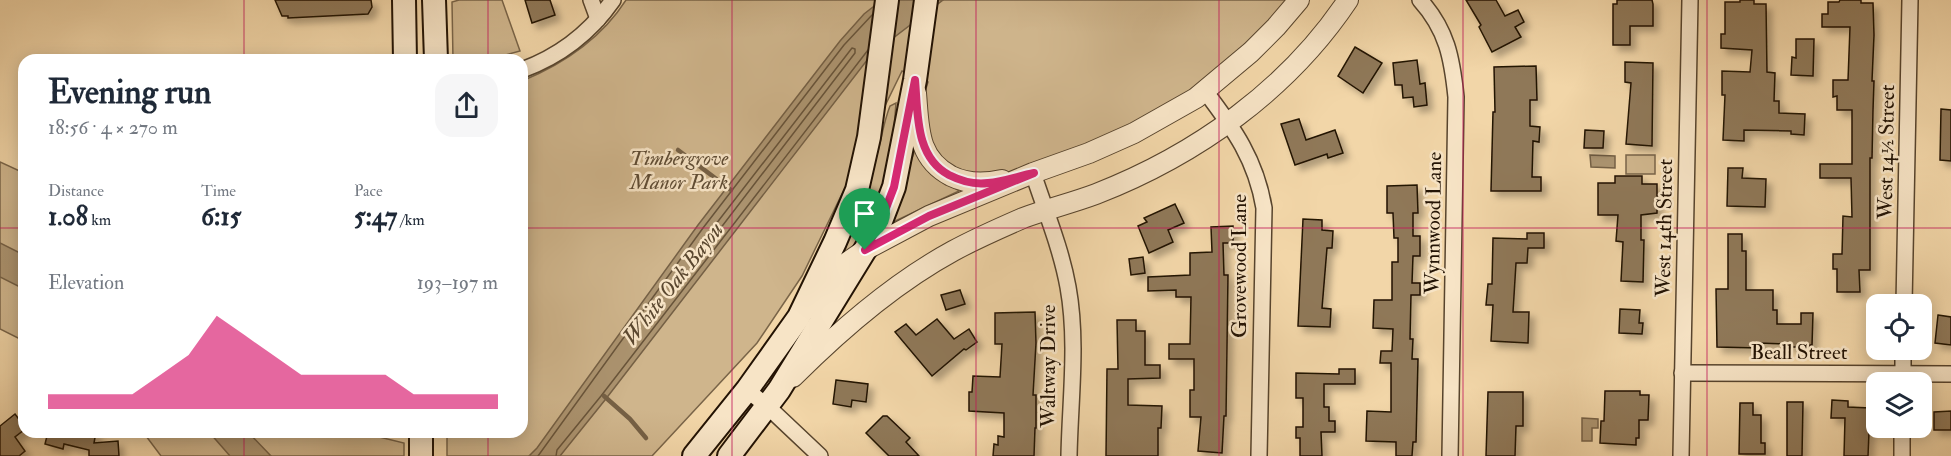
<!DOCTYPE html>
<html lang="en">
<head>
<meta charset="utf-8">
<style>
  body { margin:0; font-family:"IM FELL Double Pica",serif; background:#f6f6f7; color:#1f2937; height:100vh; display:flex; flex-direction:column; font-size:22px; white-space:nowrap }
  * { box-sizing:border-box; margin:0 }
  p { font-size:20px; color:#747a83 }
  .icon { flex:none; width:33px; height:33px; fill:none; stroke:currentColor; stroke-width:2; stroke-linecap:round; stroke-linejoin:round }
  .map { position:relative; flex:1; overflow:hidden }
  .details { position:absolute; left:18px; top:54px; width:510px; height:384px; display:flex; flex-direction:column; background:#fff; border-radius:18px; box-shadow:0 3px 15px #0003 }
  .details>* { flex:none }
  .controls { position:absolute; left:1866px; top:294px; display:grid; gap:12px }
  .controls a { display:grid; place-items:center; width:66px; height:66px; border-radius:12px; background:#fff; box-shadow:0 3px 15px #0003; font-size:30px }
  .pin { position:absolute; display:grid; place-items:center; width:51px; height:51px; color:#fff; margin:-62px -26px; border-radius:50% 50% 50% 0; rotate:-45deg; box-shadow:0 0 6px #0007 }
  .pin .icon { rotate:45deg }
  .round { display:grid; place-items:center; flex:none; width:63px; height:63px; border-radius:18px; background:#f6f6f7 }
  .head { display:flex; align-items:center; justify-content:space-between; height:102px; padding:0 30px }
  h1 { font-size:33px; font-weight:800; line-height:45px }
  .stats { display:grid; grid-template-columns:repeat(3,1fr); gap:9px; height:102px; padding:6px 30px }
  .stats div { display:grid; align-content:center }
  .stats b { font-size:26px; font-weight:800 }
  .stats small { font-size:16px; font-weight:400 }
  .stats p { font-size:16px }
  .chart { height:168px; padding:12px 30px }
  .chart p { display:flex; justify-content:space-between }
  .chart svg { width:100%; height:108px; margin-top:6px; fill:#db2777; opacity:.7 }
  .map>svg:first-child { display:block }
  .green { fill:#cfb58c; stroke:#796448; stroke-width:1.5 }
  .water { fill:#ac9470; stroke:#756045; stroke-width:1.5 }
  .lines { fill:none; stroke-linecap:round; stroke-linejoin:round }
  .shore { stroke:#68543a; stroke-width:1.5 }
  .stream { stroke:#756045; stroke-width:4.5 }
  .building { fill:#8f7859; stroke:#231304; stroke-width:1.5; filter:url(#shadow) }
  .minor-casing { stroke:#57442d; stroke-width:18 }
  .tertiary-casing { stroke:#57442d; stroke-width:22 }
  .secondary-casing { stroke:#231304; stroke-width:26 }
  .minor { stroke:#f7e4c6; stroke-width:15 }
  .tertiary { stroke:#f7e4c6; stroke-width:20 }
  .secondary { stroke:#f7e4c6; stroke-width:22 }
  .route-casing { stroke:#fff; stroke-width:12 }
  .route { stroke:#db2777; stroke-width:8 }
  .grid { fill:none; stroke:#c2185b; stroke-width:1.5; stroke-opacity:0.55 }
  .labels { text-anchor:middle; stroke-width:5; stroke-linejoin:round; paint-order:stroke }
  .street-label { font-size:21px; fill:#231304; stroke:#f7e4c6 }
  .park-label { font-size:21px; font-style:italic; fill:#5f4c34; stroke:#f7e4c6 }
  .water-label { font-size:22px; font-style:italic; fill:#5a472f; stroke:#f7e4c6 }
</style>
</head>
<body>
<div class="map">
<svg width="1951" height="456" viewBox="0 0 1951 456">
  <defs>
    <filter id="shadow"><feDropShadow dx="5.5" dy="5.5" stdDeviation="3" flood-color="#0004"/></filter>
  </defs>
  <rect width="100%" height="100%" fill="#f2d6a8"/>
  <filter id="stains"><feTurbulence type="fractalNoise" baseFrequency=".00333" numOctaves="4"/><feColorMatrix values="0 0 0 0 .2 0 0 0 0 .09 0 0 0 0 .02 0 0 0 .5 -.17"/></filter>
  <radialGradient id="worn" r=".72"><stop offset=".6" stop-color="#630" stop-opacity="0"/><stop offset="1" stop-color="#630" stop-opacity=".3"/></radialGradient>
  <g class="green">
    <path d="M459,0H502L520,51L487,60H453L452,2Z"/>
    <path d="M626,0H1291L1273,20L1190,92L1120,133L992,179L962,176L929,147L925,92L928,82L902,71L802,276L757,343L652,456H447V432H522V81C563,64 601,39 626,0Z"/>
    <path d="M896,103L892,153L885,182L863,240L841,255C855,220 868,187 878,151C882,136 884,121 890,106Z"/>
    <path d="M915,150L941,179L959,191L889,224Z"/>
    <rect x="1626" y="155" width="29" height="19"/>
    <path d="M0,162L24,173V341L0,329Z"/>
    <path d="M143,432H359L404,443V456H161Z"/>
  </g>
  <g class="water">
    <path d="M882,0H943L871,55L605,400L560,456H529L537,448L698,225L840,41L864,14Z"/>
    <path d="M1590,155L1615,156V168L1591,167Z"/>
    <path d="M0,243L24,255V289L0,277Z"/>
    <path d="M1582,418L1598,419V428H1592V441H1582Z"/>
    <path d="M209,432H248L271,456H230Z"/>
  </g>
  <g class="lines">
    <g class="shore">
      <path d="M852,48L855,49V53L700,255L695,256V252L709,233Z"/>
      <path d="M538,456L703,228L844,45L872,15"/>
      <path d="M556,456L557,450L601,396L868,50"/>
    </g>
    <g class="stream">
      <path d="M678,150L731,190"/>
      <path d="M604,396L630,419L646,438"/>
    </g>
  </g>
  <g class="building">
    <path d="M275,0H371L372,7L368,14L288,18V16H282Z"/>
    <path d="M525,0H550L555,15L532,23Z"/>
    <path d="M1466,0H1496L1505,16L1518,10L1524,22L1515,27L1521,37L1492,52L1479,27L1481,25Z"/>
    <path d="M1617,0H1652L1653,4V26H1630V45H1613V4H1617Z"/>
    <path d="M1740,0H1754V4H1766L1767,72L1775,73L1774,101H1779V113L1805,114L1804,135L1791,134V131L1744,130V141L1723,140L1725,95H1722V71L1750,72L1752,50L1721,48V34H1725V2H1740Z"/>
    <path d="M1840,0H1861V3H1873L1874,35L1872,81H1874L1873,110L1872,158H1870V270H1859L1860,292H1837V269H1833V254H1842L1843,216L1852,217L1851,178H1820V164H1852V110H1837V96L1833,97V80H1848L1850,27H1822V14H1828V2H1839Z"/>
    <path d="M1796,39H1814L1813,76L1791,75L1792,57L1796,58Z"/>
    <path d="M1355,47L1382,63L1363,93L1338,76Z"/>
    <path d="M1417,60L1420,84L1425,83L1427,105L1414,107L1413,97L1403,98L1402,85H1395L1393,63Z"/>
    <path d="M1625,62L1653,63L1652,146L1626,144L1631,83L1625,82Z"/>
    <path d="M1536,66L1537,100H1530V126L1540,127L1539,142L1533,141L1532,177H1541V191H1491L1493,112H1495L1494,67Z"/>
    <path d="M1941,109L1951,110V161L1940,160Z"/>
    <path d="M1299,119L1306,140L1335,130L1343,153L1328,158L1327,154L1295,165L1281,124Z"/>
    <path d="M1585,130L1604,131L1603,148H1584Z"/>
    <path d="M1728,168H1743L1742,178L1766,179L1765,207L1727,206Z"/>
    <path d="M1615,176H1642V184H1657V213L1641,215V240H1644L1643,282L1621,281L1623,242L1616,241L1618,215H1598V183H1615Z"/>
    <path d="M1417,185L1418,213H1413V236H1420V256H1413L1412,283H1420V295H1411L1410,339H1413L1412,359H1418L1416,442H1413L1412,456H1396V442L1366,441L1367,411L1391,412V363H1380L1381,351H1392L1393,329L1373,328L1374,300H1392V262H1398V238H1394L1393,213H1387V186Z"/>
    <path d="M1175,204L1184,223L1168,230L1173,242L1149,253L1138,226L1147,222L1144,218Z"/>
    <path d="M1303,219L1322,220V230L1333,231L1332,248H1327L1322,308L1331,309L1330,327L1298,326Z"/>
    <path d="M1233,226V243H1223L1224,275H1228L1226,416H1224L1222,453L1198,451L1201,417H1190V390H1194V359H1169V344H1190L1191,297H1176V290L1148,291V277L1190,275V253L1212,252L1211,227Z"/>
    <path d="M1527,233H1544V248H1528L1527,263H1516L1513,312H1529L1528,343L1491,341L1493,305H1486L1488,284H1492L1493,238L1527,239Z"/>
    <path d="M1728,234H1742V251H1746V290H1773V310H1777V324H1801V313H1813L1812,345H1810V347H1788V344L1759,343V348L1717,347L1716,289H1728Z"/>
    <path d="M1143,257L1145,273L1131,275L1129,259Z"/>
    <path d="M960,290L965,304L946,310L941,295Z"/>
    <path d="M1620,309L1640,310L1639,323H1643L1642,334L1619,333Z"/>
    <path d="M1035,312L1036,343L1033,395H1036V428H1035L1034,456H993L994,444L998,445V436L1004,437V413L969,411V392H972L973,376L1000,377L1002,344H995V313Z"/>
    <path d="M1938,315L1951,317V345L1935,343Z"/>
    <path d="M937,319L954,339L969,329L977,342L966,350L964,349L932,376L895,332L906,324L916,335Z"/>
    <path d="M1117,320H1136V331H1145V365H1160V378L1128,379V405L1162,406L1161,428H1158V456H1106L1107,369H1118Z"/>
    <path d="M1339,369H1355V384H1324V407H1329V421H1335V432H1321L1322,456H1300V438H1296V427H1303V398H1296V373L1339,374Z"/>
    <path d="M836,380L868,384L866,402L852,400L851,407L833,404Z"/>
    <path d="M1605,391H1640V395H1649L1648,420H1639V438H1636V445L1600,443L1601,421H1604Z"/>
    <path d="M1488,392H1523V426H1516L1515,456H1486Z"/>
    <path d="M1832,400L1848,401V407L1870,408L1868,456H1844L1845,418H1831Z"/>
    <path d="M1787,402H1803L1802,456H1787Z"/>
    <path d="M1740,403H1753V415H1761V443H1765V454H1739Z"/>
    <path d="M1951,411V430H1934V412Z"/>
    <path d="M15,414L24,426V430L15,437L25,451L19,456H0V426Z"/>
    <path d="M883,416H887L910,438L906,442L919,456H889L866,433Z"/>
    <path d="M48,432H96L94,443L118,441L119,456H89V450L64,444L63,449L45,444Z"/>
  </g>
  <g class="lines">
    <defs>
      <g id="minor">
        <path d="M591,0L598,19"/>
        <path d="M1420,0C1447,30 1452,58 1456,97L1450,456"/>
        <path d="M522,70C560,56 590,33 613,0"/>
        <path d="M1205,91C1234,129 1256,160 1264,208L1259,456"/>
        <path d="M1033,173C1045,210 1061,248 1068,287C1078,342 1070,401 1069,456"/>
        <path d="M1904,304L1910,0"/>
        <path d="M1682,373L1951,374"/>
        <path d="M1903,382V350"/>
        <path d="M747,390L767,406L820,456"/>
        <path d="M1681,456L1690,0"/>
        <path d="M1902,456V428"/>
      </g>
      <g id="tertiary">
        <path d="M916,93C919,128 917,158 951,176C967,184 984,184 1002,180"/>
        <path d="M807,309L830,285L839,268L865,250L929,216L1033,173L1089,153L1134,133L1196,98L1251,52L1276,27L1299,0"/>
        <path d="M793,377C839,331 896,282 953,251C975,239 1000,228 1023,218C1047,209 1072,203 1096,194C1196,155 1288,90 1348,0"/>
      </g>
      <g id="secondary">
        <path d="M404,0L405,60"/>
        <path d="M434,0L436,60"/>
        <path d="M421,456V432"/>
        <path d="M694,456L747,390L799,317L835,242L857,190L869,137L887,0"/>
        <path d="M729,456L779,390L865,250L881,221L894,187L915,80L926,0"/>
      </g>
    </defs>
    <use href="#minor" class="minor-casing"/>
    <use href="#tertiary" class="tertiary-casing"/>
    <use href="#secondary" class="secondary-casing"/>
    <use href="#minor" class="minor"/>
    <use href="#tertiary" class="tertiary"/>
    <use href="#secondary" class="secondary"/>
  </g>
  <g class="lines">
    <defs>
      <path id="route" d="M915,80C918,113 915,157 949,175C961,181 974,185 988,183C1003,182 1019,176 1034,173L929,216L865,250L881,221L894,187Z"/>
    </defs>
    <use href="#route" class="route-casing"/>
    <use href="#route" class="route"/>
  </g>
  <path class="grid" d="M244,0V60M488,0V60M732,0V456M976,0V456M1219,0V456M1463,0V456M1707,0V456M0,228H24M522,228H1951M244,432V456M488,432V456"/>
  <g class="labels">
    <g class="street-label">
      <text transform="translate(1886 152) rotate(-89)" y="7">West 14½ Street</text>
      <text transform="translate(1433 223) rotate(-89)" y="7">Wynnwood Lane</text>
      <text transform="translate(1664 228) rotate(-89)" y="7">West 14th Street</text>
      <text transform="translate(1239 266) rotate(-90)" y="7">Grovewood Lane</text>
      <text x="1799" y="359">Beall Street</text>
      <text transform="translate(1048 366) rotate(-90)" y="7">Waltway Drive</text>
    </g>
    <g class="park-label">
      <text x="679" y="165">Timbergrove<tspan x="679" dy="24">Manor Park</tspan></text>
    </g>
    <g class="water-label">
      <text transform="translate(672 283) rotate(-52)" y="8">White Oak Bayou</text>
    </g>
  </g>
  <rect width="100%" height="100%" filter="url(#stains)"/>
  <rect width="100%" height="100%" fill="url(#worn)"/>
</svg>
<div class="controls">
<a><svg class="icon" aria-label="locate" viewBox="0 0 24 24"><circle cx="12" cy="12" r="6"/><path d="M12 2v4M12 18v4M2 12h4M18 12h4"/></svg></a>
<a><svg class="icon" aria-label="layers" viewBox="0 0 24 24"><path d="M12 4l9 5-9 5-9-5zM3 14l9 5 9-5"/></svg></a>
</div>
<div class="pin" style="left:865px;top:250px;background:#1e9e55"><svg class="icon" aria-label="arrive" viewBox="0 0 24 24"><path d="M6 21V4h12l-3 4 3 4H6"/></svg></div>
<section class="details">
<div class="head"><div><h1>Evening run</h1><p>18:56 · 4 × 270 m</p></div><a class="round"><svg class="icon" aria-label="share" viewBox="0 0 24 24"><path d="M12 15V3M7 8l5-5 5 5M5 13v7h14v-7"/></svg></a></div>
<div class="stats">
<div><p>Distance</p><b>1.08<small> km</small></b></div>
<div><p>Time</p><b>6:15</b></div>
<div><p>Pace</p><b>5:47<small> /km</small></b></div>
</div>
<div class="chart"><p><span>Elevation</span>193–197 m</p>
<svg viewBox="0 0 160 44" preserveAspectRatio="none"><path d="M0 44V38L10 38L20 38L30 38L40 30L50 22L60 6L70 14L80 22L90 30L100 30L110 30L120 30L130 38L140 38L150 38L160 38V44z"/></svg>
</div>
</section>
</div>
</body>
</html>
